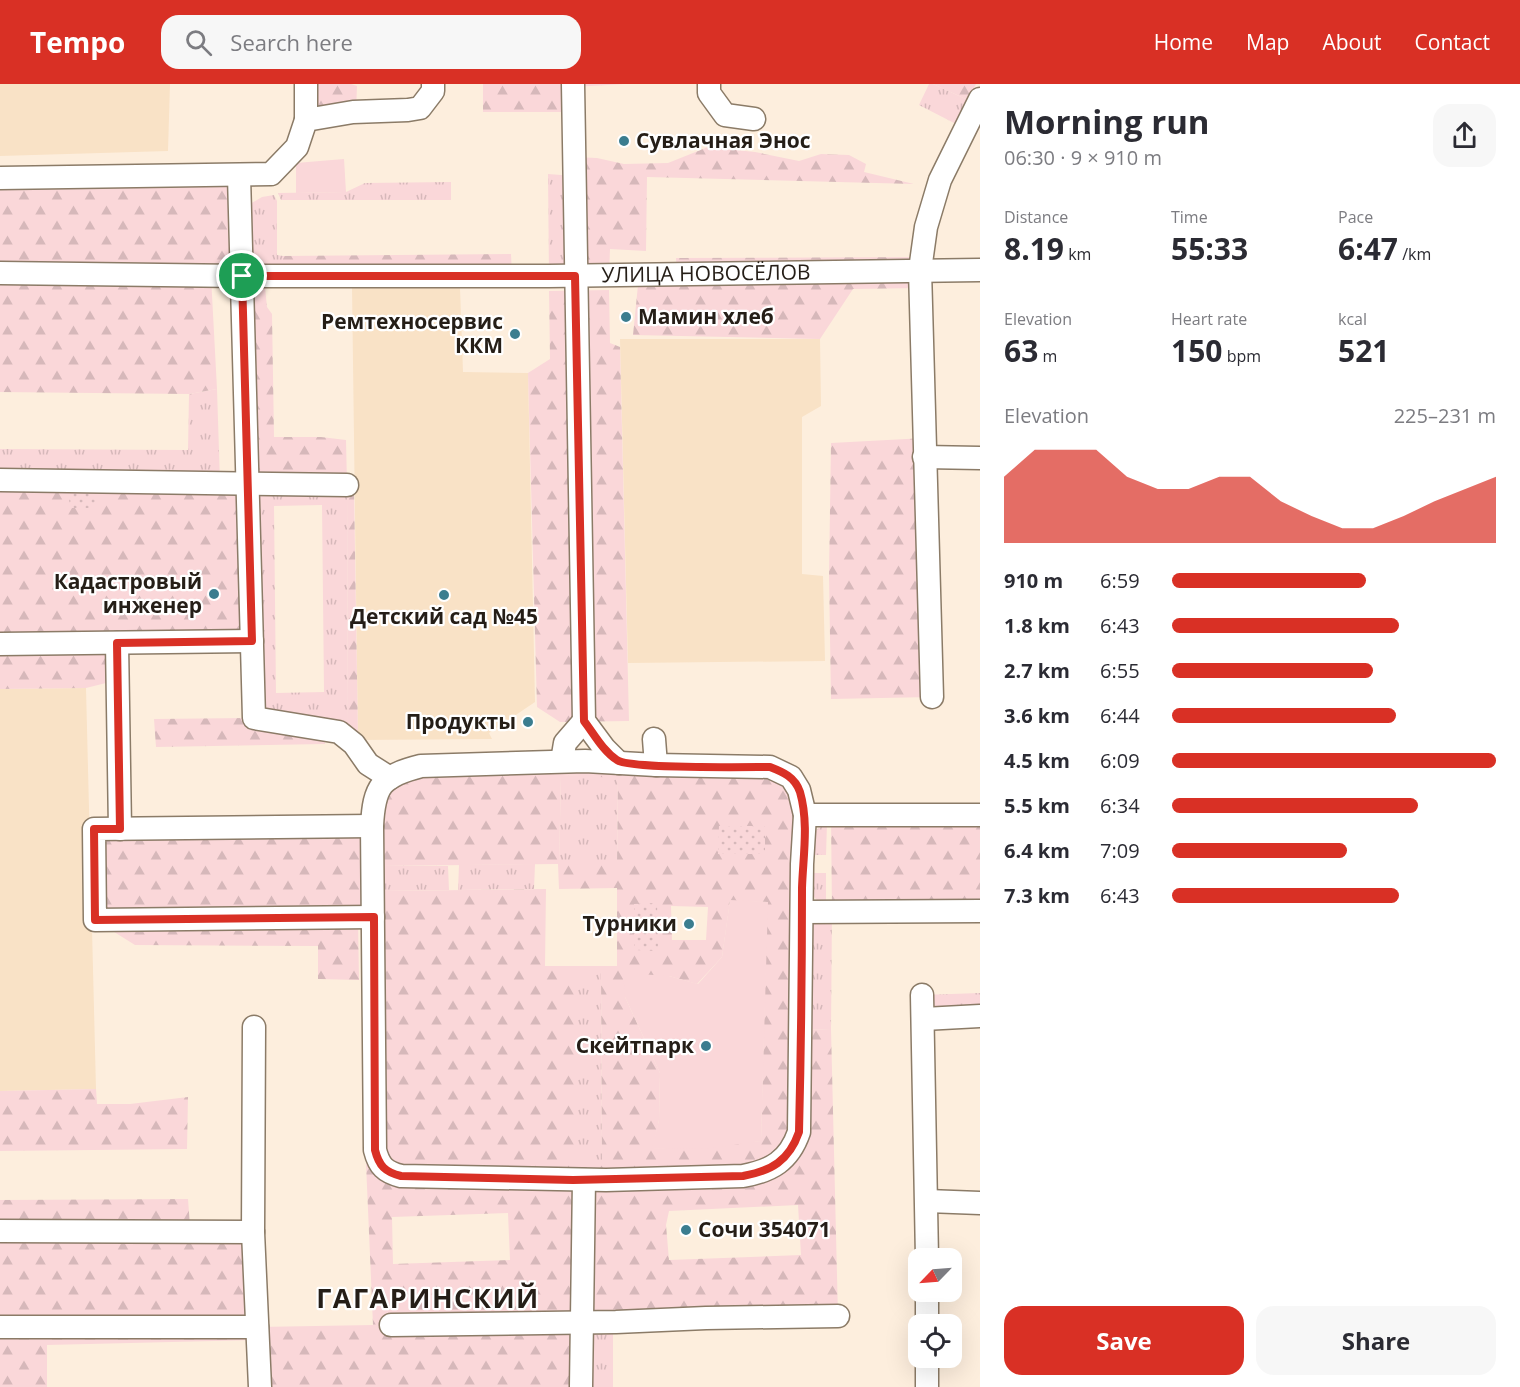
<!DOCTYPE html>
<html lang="en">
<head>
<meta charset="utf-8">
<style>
  body { margin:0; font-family:"Open Sans",sans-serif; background:#f7f7f7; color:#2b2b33; height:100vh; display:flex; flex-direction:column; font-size:22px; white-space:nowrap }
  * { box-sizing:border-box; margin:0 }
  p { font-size:20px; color:#7c7c81 }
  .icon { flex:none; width:33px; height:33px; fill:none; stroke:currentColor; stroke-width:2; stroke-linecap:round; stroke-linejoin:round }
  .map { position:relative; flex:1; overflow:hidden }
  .side { display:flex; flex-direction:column; background:#fff; width:540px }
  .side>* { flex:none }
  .needle { width:39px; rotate:245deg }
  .controls { position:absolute; left:908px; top:1164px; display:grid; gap:12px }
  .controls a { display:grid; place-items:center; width:54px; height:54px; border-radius:12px; background:#fff; box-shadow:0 6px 24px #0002; font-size:30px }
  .pin { position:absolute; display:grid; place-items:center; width:51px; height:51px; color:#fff; margin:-26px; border:3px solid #fff; border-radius:50%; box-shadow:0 2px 6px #0007 }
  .round { display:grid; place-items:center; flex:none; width:63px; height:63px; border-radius:18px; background:#f7f7f7 }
  .overview { display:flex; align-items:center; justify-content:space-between; height:102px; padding:0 24px }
  h1 { font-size:33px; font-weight:700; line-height:45px }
  .stats { display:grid; grid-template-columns:repeat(3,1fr); gap:9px; height:102px; padding:6px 24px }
  .stats div { display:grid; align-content:center }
  .stats b { font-size:30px; font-weight:700 }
  .stats small { font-size:16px; font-weight:400 }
  .stats p { font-size:16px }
  .chart { height:168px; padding:12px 24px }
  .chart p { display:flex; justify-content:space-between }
  .chart svg { width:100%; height:108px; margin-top:6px; fill:#d93025; opacity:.7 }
  .primary-button { display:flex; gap:12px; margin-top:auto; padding:12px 24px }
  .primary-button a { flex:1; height:69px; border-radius:18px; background:#d93025; color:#fff; font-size:24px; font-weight:700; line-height:69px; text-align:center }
  .primary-button a+a { background:#f7f7f7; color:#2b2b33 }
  ul { padding:0 24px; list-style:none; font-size:20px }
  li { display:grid; grid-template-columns:96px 72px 1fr; align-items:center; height:45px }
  li i { height:15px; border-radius:8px; background:#d93025 }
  header { display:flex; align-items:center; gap:36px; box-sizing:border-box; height:84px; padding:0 30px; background:#d93025; color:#fff }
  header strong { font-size:28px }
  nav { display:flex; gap:33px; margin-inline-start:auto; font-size:21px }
  .search { width:420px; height:54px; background:#f7f7f7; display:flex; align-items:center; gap:15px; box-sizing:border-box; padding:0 21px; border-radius:18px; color:#7c7c81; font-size:22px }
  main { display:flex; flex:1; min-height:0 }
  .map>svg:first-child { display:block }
  .built { fill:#f9e2c6 }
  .grass { fill:url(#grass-tufts); fill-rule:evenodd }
  .forest { fill:url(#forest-firs); fill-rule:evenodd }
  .park { fill:url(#park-dots) }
  .pitch { fill:#fad7d9 }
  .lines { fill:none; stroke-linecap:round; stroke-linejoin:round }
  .minor-casing { stroke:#8b7b67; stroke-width:25 }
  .minor { stroke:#fff; stroke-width:22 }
  .route-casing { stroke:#fff; stroke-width:12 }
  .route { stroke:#d93025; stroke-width:8 }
  .poi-dot { fill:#3b7d8f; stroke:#fff; stroke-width:2 }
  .labels { text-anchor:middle; stroke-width:4.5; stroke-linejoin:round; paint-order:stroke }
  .poi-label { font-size:21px; font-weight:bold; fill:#251e17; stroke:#fff; text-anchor:end }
  .street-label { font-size:21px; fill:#251e17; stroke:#fff }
  .district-label { font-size:27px; font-weight:bold; letter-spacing:1.5px; fill:#251e17; stroke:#fff }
</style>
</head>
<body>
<header>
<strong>Tempo</strong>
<div class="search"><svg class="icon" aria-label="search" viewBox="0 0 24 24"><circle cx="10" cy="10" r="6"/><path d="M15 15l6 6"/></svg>Search here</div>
<nav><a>Home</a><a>Map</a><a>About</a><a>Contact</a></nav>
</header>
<main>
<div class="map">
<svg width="980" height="1303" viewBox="0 0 980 1303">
  <defs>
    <pattern id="grass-tufts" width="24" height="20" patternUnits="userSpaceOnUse" patternTransform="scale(1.5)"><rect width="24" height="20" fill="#fad7d9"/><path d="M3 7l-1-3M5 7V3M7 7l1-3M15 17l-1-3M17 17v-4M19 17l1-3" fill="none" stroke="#d6b8ba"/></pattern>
    <pattern id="forest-firs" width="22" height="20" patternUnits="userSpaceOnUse" patternTransform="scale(1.5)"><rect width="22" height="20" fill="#fad7d9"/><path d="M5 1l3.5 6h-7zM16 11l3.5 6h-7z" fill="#d6b8ba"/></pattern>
    <pattern id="park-dots" width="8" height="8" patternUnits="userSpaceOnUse" patternTransform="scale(1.5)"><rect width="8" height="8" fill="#fad7d9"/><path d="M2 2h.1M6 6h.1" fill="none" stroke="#d6b8ba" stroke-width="1.8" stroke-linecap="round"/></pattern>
  </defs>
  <rect width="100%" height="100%" fill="#fdeedd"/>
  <g class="built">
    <path d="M0,0H170L168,67L0,72Z"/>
    <path d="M352,203L460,204L463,288L528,289L535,618L489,649L492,655L358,656Z"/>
    <path d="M620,255H820L821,322L802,333V490L823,492L825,577L628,579Z"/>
    <path d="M86,604L96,1005L0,1007V605Z"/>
  </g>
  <g class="grass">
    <path d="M929,0H933L968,16L956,40L919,21Z"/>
    <path d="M548,90L574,92L575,191L549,192Z"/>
    <path d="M451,98V116H281L278,109L346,108L365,99Z"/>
    <path d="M274,111L277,117V171L283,172V192H242L250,120L262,113Z"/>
    <path d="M217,305L220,398L0,484V365L188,366L189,310Z"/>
    <path d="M247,398L347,401L348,646L254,634ZM322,421L324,608L276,609L274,422Z"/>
    <path d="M561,691L618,693L617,780H559Z"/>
    <path d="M827,740L826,771H810C812,756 811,745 827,740Z"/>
    <path d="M535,780L534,805L458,806L459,781Z"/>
    <path d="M381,782H448L449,806L382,807Z"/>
    <path d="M810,789H826V821L820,819L812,811Z"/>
    <path d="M803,828H832L831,945L801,946Z"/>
    <path d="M575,882H601L602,1078H575Z"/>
    <path d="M980,909V932L924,935L922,911Z"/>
    <path d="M581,1237L613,1238V1303H581Z"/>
  </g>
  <g class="forest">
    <path d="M306,0H351L357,2L356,28L306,36Z"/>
    <path d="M483,0H625L573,3V28H483Z"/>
    <path d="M933,0H976L968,16Z"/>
    <path d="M708,63L755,68L799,77L821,70L849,71L866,80L864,88L914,100L647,93L646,167L610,165L609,192L575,191L574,73L597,74L624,80L668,79Z"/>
    <path d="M239,92L242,192L265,203L267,223L272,230L274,353H321L346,356L347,400L354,403L358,656L348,654L347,401L247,399L252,557L118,559V596L86,604L0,605V396L247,398L241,192H211L217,305L189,310L0,308V93Z"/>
    <path d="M511,170L512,192H283V172Z"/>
    <path d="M922,173L920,204L853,205L820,255L633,251L639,191L677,190L676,174Z"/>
    <path d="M609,206L610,259L620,263L629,637L560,638L537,623L528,289L550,275L549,207Z"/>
    <path d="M925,354L932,613L831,615L829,492L831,359Z"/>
    <path d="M246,634L323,645L325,660L156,663L154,635Z"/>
    <path d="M770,683L799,706L801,946L831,945L838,1232L581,1238V1303H260L257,1256L47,1261V1303H0V1116L188,1115L190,1142L254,1140L258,1243L373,1241L366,1079L382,1085L372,833L358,834L359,896L318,895V862L135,861L95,836L94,745L371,742L373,718L405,686ZM561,691L618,694L617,780H559ZM558,780L559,805L617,804V882H601L602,1078H575V882H545L546,805L382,807L381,782ZM730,817L767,818L761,1057L653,1065L659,1036L660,989L625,913L669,892L697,900L722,873ZM671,822L708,823L706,856H672ZM798,1121L801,1171L669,1176L666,1141L669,1127ZM508,1129L510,1176L393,1180L392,1133Z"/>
    <path d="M980,731V827L832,828L831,732Z"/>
    <path d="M96,1005L97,1020H130L188,1013L187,1065L0,1067V1007Z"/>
  </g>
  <g class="park">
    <path d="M67,396L98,397L96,424H70Z"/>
    <path d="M719,742H765V770H718Z"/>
    <path d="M657,819L658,867L634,866V820Z"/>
  </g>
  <g class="pitch">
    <path d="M344,75L346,108L296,109V79Z"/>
    <path d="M730,816L768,818L761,1057L713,1064L652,1065L659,1036L660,989L625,913L623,889L669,892L698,900L722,873Z"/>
  </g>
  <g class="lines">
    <defs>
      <g id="minor">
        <path d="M573,0L584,637L604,664L619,679"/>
        <path d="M709,0V9L725,31L754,35"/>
        <path d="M306,36V0"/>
        <path d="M239,92L254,634L339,648L354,660L368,680L390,694"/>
        <path d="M0,94L271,90L297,63L306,36L353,28L408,26L420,24L433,7V0"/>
        <path id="s1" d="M0,189L242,192H549L980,186"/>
        <path d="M924,373L980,374"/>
        <path d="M0,396L347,401"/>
        <path d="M117,559L120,745"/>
        <path d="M0,560L252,557"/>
        <path d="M932,613L920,186L926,143L940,96L980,15"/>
        <path d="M654,655L656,681"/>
        <path d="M562,677L565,659L584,637"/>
        <path d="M585,677L656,681L770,683L791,693L799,706L805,731L802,780L799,1048C789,1077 771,1087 743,1092L606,1096L401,1092C385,1088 379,1082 375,1066L372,742C374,702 381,692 421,682Z"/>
        <path d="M805,731H980"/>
        <path d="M372,742L94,745L95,836L373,833"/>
        <path d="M803,828L980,827"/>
        <path d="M922,911L927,1174"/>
        <path d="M924,935L980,932"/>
        <path d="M254,943L253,1148L260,1303"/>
        <path d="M927,1117L980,1119"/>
        <path d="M0,1147L253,1148"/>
        <path d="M927,1208V1240"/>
        <path d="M391,1241L616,1238L706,1234L838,1232"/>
        <path d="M0,1243H257"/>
        <path d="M927,1274V1303"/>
        <path d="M581,1303L584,1096"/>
      </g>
    </defs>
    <use href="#minor" class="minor-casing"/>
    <use href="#minor" class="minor"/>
  </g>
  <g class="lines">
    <defs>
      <path id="route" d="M242,192H575L584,637C594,650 603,667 617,676C629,685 747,683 770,683C783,688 795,693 800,708C809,739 803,773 802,804C802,886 801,967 799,1048C789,1077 771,1087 743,1092L573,1096L401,1092C385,1088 379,1082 375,1066L374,833L95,836L94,745H120L117,559L252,557Z"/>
    </defs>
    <use href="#route" class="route-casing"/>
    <use href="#route" class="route"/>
  </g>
  <g class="poi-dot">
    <circle cx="624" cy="57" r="6"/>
    <circle cx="626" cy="233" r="6"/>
    <circle cx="515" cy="250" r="6"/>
    <circle cx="214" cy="510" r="6"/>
    <circle cx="444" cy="511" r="6"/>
    <circle cx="528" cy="638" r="6"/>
    <circle cx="689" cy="840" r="6"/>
    <circle cx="706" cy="962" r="6"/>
    <circle cx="686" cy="1146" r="6"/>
  </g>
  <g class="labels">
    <g class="poi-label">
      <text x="636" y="64" text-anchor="start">Сувлачная Энос</text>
      <text x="638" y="240" text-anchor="start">Мамин хлеб</text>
      <text x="503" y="245">Ремтехносервис<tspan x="503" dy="24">ККМ</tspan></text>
      <text x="202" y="505">Кадастровый<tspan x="202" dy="24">инженер</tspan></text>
      <text x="444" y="540" text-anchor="middle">Детский сад №45</text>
      <text x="516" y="645">Продукты</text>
      <text x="677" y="847">Турники</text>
      <text x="694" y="969">Скейтпарк</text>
      <text x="698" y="1153" text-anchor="start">Сочи 354071</text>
    </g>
    <g class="street-label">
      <text dy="7" stroke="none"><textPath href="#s1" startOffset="706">УЛИЦА НОВОСЁЛОВ</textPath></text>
    </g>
    <g class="district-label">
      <text x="428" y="1224">ГАГАРИНСКИЙ</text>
    </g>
  </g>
</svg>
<div class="controls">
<a><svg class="needle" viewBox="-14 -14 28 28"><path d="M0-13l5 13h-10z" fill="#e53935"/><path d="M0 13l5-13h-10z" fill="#7c7c81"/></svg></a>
<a><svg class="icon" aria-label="locate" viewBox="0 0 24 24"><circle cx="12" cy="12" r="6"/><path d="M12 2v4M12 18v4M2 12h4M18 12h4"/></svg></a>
</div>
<div class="pin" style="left:242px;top:192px;background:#1e9e55"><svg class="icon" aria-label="arrive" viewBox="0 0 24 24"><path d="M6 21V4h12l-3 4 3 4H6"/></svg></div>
</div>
<section class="side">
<div class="overview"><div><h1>Morning run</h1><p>06:30 · 9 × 910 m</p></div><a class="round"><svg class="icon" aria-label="share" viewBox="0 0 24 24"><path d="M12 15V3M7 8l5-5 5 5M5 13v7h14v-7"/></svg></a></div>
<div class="stats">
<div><p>Distance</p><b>8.19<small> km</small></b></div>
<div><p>Time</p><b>55:33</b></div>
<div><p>Pace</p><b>6:47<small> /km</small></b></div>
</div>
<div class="stats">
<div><p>Elevation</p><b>63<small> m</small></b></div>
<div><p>Heart rate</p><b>150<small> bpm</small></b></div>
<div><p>kcal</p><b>521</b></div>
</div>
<div class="chart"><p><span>Elevation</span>225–231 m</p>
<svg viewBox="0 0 160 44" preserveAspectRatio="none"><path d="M0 44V17L10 6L20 6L30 6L40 17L50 22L60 22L70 17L80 17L90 27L100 33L110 38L120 38L130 33L140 27L150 22L160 17V44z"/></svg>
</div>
<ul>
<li><b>910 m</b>6:59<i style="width:60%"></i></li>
<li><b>1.8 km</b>6:43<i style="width:70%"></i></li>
<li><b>2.7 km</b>6:55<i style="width:62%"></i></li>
<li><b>3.6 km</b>6:44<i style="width:69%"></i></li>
<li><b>4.5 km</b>6:09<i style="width:100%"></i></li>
<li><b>5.5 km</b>6:34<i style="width:76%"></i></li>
<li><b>6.4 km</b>7:09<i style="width:54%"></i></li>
<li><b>7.3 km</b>6:43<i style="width:70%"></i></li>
</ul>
<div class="primary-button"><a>Save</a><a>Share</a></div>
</section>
</main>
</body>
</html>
